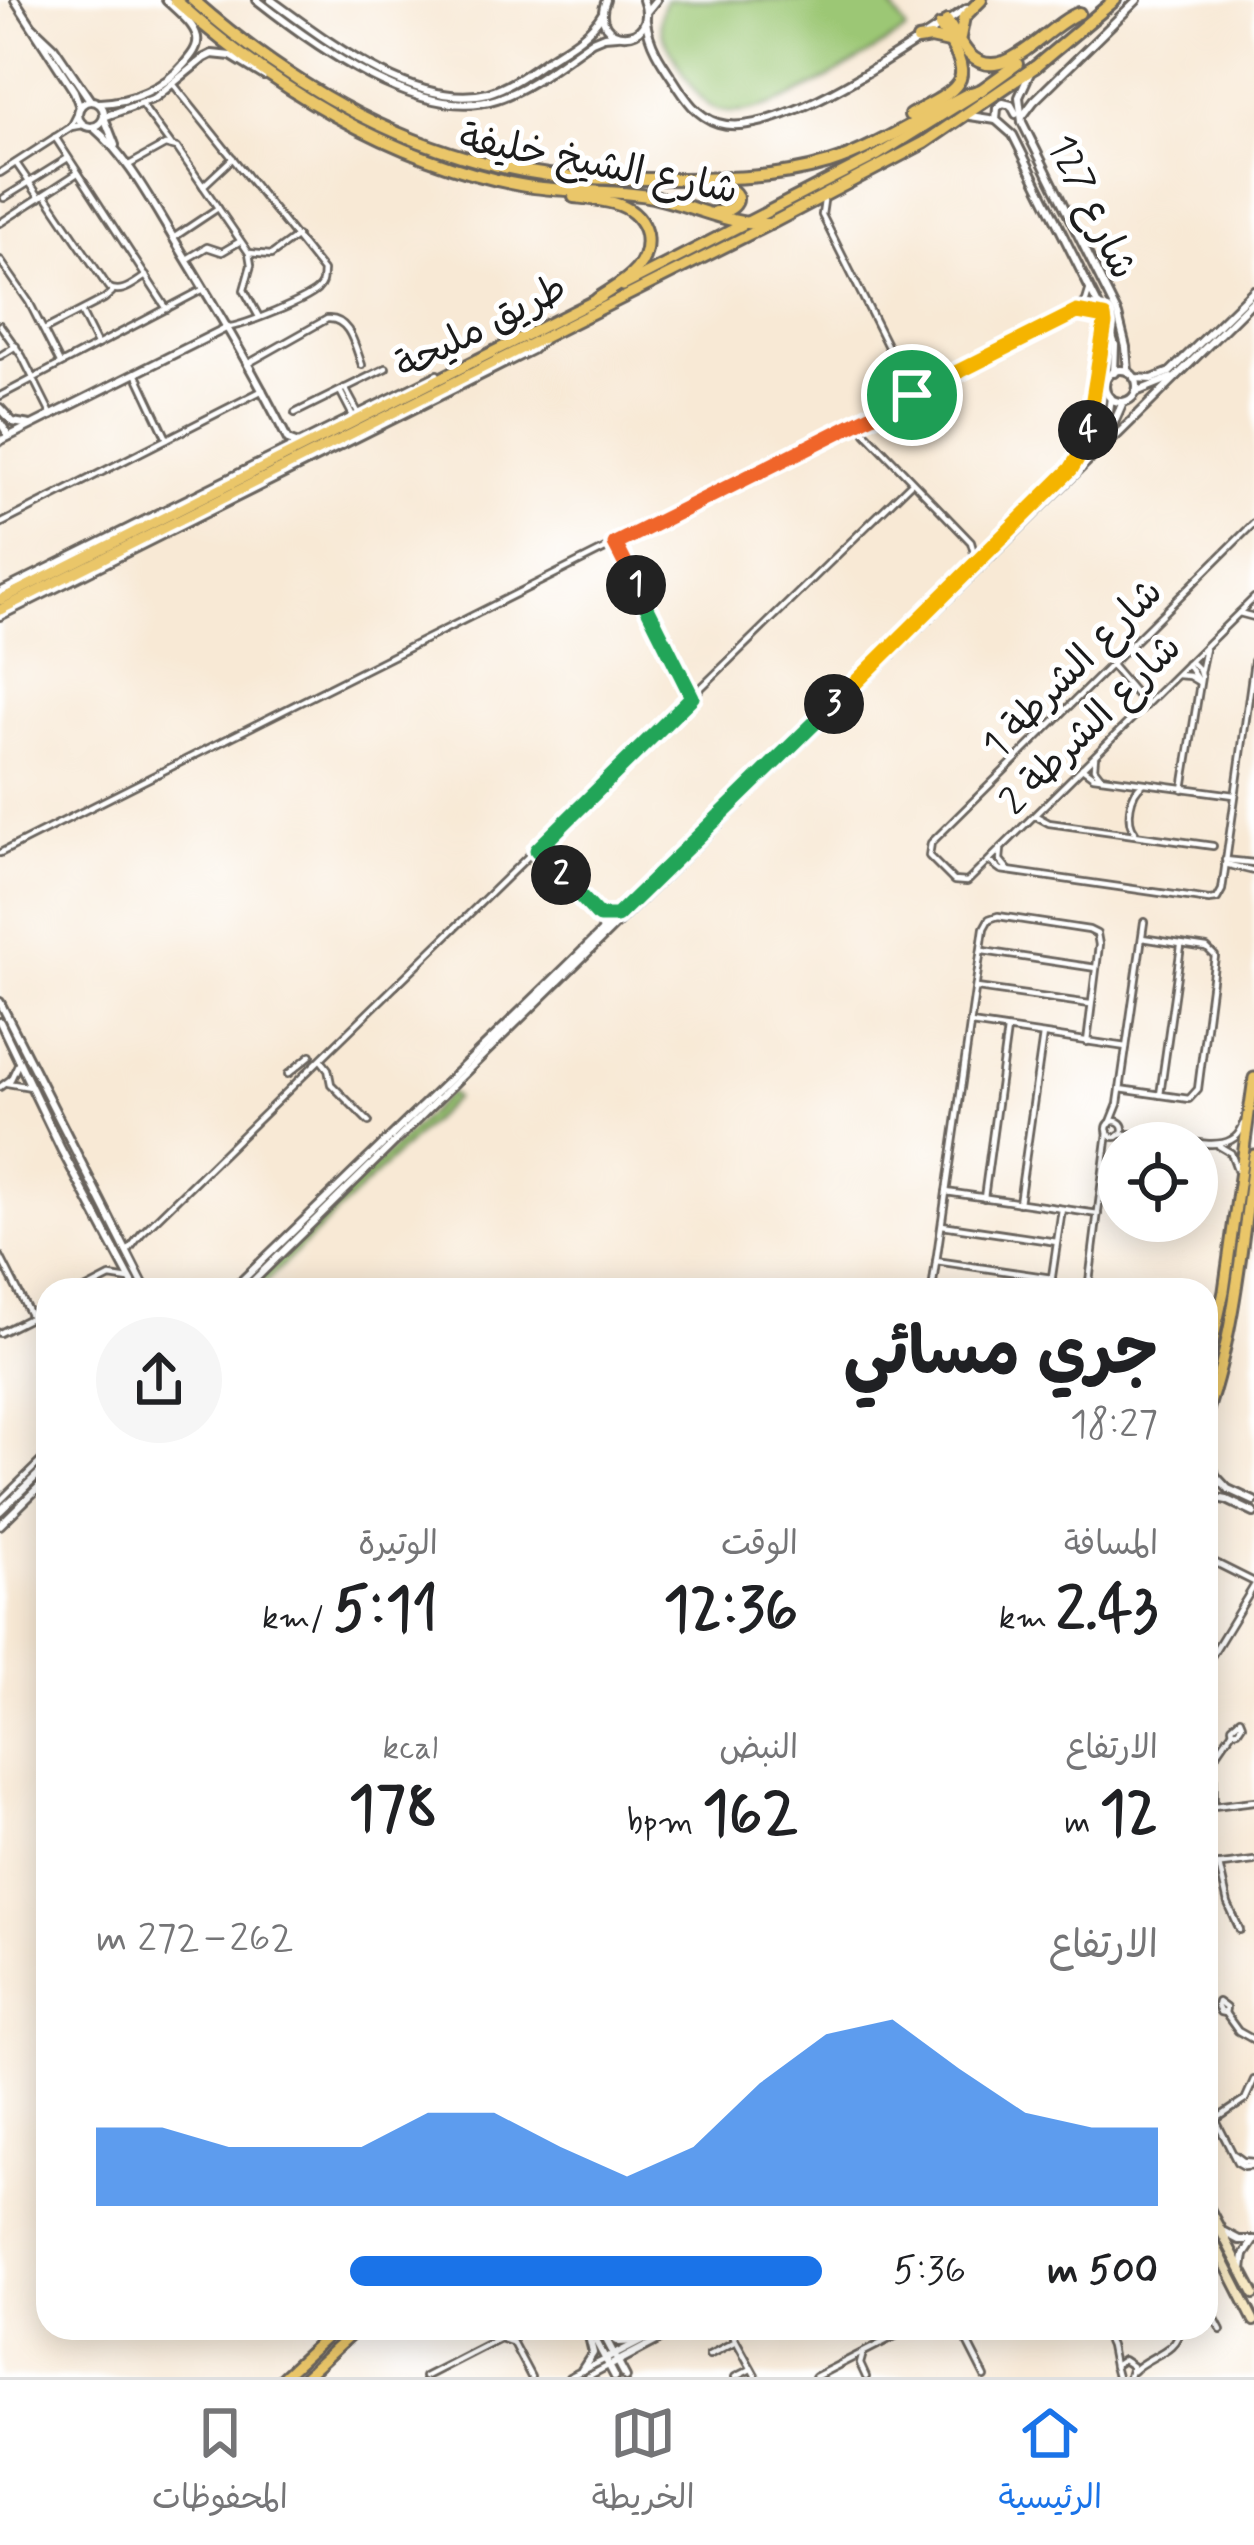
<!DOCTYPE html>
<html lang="ar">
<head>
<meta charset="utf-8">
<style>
  body { margin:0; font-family:Mynerve,"Playpen Sans Arabic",sans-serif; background:#f6f6f6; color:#202124; direction:rtl; height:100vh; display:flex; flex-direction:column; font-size:45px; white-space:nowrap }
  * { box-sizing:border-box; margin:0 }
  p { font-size:39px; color:#757577 }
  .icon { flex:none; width:66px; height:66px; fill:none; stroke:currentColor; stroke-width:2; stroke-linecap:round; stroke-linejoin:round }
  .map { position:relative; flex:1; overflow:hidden; direction:ltr }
  .details { position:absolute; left:36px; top:1278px; width:1182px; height:1062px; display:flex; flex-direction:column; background:#fff; border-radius:36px; box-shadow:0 6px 30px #0003; direction:rtl }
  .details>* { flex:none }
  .tools { position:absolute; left:1098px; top:1122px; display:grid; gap:24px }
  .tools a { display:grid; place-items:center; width:120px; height:120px; border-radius:50%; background:#fff; box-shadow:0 6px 30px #0003; font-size:60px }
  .pin { position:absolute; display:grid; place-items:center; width:102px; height:102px; color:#fff; margin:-51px; border:6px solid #fff; border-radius:50%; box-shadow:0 3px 12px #0007 }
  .km { position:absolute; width:60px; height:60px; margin:-30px; border-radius:50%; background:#222; color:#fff; font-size:33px; line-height:60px; text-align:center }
  .round { display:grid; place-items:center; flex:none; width:126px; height:126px; border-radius:63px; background:#f6f6f6 }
  .headline { display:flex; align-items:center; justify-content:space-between; height:204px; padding:0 60px }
  h1 { font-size:66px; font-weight:700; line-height:90px }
  .figures { display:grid; grid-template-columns:repeat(3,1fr); gap:18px; height:204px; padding:12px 60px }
  .figures div { display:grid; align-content:center }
  .figures b { font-size:60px; font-weight:700 }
  .figures small { font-size:33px; font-weight:400 }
  .figures p { font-size:33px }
  .chart { height:336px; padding:24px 60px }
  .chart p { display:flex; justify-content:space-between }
  .chart svg { width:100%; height:216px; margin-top:12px; fill:#1a73e8; opacity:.7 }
  ul { padding:0 60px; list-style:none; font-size:39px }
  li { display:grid; grid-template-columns:192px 144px 1fr; align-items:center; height:90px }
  li i { height:30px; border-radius:15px; background:#1a73e8 }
  .dock { display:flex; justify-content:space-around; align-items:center; height:168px; border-top:3px solid #e0e0e0; background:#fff; font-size:33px; color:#757577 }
  .dock a { display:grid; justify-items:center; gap:6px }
  .dock .on { color:#1a73e8 }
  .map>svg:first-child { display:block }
  .green { fill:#9cc774; stroke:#5c7248; stroke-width:3 }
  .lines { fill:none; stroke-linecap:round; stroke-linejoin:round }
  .minor-casing { stroke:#69645d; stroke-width:10 }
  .tertiary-casing { stroke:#69645d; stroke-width:12 }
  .secondary-casing { stroke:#69645d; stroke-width:14 }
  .primary-casing { stroke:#69645d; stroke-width:15 }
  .trunk-casing { stroke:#69645d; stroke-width:16 }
  .motorway-casing { stroke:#69645d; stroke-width:16 }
  .minor { stroke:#fff; stroke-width:4.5 }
  .tertiary { stroke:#fff; stroke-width:6 }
  .secondary { stroke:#f7e8c3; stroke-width:8 }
  .primary { stroke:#eac669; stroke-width:9 }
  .trunk { stroke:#eac669; stroke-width:10 }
  .motorway { stroke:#eac669; stroke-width:10 }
  .split-1-casing { stroke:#fff; stroke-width:24 }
  .split-2-casing { stroke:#fff; stroke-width:24 }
  .split-3-casing { stroke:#fff; stroke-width:24 }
  .split-4-casing { stroke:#fff; stroke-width:24 }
  .split-5-casing { stroke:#fff; stroke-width:24 }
  .split-1 { stroke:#f0652b; stroke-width:15 }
  .split-2 { stroke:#22a559; stroke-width:15 }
  .split-3 { stroke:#22a559; stroke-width:15 }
  .split-4 { stroke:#f5b400; stroke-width:15 }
  .split-5 { stroke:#f5b400; stroke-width:15 }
  .labels { text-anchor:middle; stroke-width:10; stroke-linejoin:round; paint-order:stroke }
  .street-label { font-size:39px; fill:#1c1c1c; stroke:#fff }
</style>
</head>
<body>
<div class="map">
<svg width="1254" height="2377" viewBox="0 0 1254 2377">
  <rect width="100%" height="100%" fill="#fff"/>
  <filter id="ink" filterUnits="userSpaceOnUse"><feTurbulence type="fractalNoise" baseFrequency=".00833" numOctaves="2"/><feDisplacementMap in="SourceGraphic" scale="24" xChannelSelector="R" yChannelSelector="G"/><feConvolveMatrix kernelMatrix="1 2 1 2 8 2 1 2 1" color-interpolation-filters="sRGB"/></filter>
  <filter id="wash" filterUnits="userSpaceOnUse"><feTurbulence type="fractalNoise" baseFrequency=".004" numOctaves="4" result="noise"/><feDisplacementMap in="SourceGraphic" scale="48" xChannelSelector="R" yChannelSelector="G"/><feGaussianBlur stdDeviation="2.7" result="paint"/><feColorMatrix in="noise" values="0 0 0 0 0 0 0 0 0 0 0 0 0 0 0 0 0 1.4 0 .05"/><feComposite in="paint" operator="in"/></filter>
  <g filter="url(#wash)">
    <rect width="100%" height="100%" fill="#f8e9d5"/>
    <g class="green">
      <path d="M666,0H887L907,30C868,54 759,130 715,109C696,100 686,76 676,59C663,39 653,23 666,0Z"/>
      <path d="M450,1093L455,1098L257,1290H246Z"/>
    </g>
  </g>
  <g filter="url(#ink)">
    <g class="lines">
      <defs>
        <g id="minor">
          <path d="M174,85L323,271C322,279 324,283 317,290C305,301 247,324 230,327"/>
          <path d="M141,104L171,145"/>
          <path d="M71,127L78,113"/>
          <path d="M55,137L167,309"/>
          <path d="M16,163L40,198"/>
          <path d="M129,165L165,145L177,148L249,253L251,265L244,290L259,317"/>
          <path d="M0,173L71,127L83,125"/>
          <path d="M203,186L233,158"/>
          <path d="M45,194L108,287C121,296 134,283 146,276"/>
          <path d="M4,198L68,158"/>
          <path d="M824,201L822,215L912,395"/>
          <path d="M0,223L76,174"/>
          <path d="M173,238L218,208"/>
          <path d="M249,253L271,255L297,236"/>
          <path d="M187,259L207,247L222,252L239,242"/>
          <path d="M0,260L29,302L60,363"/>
          <path d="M81,312L97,344"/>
          <path d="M1077,312L1101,316"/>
          <path d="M0,325L22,356L52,416"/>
          <path d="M44,330L104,299L112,292"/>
          <path d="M0,356L16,346"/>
          <path d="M249,363L327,319C350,317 355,347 362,365"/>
          <path d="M136,373L167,439"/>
          <path d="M345,388L359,414"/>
          <path d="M340,391L353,416"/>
          <path d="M0,396L202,290"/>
          <path d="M295,413L386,368"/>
          <path d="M859,421L866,433L971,542L976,560"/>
          <path d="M1254,523L931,843L929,856L954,881L967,882L1254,598"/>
          <path d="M0,524L263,390"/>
          <path d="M615,545L691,695"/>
          <path d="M1239,613L1254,617"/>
          <path d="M1187,664L1199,682"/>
          <path d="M1111,665L1146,706"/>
          <path d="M1200,673L1205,649"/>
          <path d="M1177,675L1189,676L1199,682"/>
          <path d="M1095,756L1094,768L1101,777"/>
          <path d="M1082,768L1093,776L1234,795"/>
          <path d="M1183,789L1201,677L1199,670L1191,662"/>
          <path d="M1036,816L1049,823L1213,846"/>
          <path d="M1135,832C1125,820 1130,792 1143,784"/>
          <path d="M537,850L599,916L602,931"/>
          <path d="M1001,850L1000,860L1009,871"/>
          <path d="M0,853L1077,312L1086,301L1090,288"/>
          <path d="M1225,860L1254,863"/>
          <path d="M990,862L1001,870L1209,900L1217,899L1222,890L1254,661"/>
          <path d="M1225,864L1254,871"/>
          <path d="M983,951L1096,968"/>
          <path d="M977,988L1090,1004"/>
          <path d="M971,1024L1126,1047"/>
          <path d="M321,1060L328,1069L331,1084L369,1122"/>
          <path d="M288,1074L311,1055"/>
          <path d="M7,1083L31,1087"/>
          <path d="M0,1087L11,1079L18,1064"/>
          <path d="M1120,1089L1189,1099L1198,1089L1215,956L1207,948L1142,938"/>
          <path d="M1160,1095L1181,946"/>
          <circle cx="1115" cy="1129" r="8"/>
          <path d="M1110,1124L1118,1104L1144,922"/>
          <path d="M1119,1135C1150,1129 1209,1153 1231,1140C1239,1136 1240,1131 1244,1124"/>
          <path d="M1219,1146L1231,1153L1237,1169"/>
          <path d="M946,1192L1098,1214"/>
          <path d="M984,1198L1007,1030"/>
          <path d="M1019,1203L1043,1035"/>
          <path d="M942,1225L1057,1242"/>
          <path d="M128,1251L141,1234L912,482"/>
          <path d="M0,1256L31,1317"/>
          <path d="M936,1261L1052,1278"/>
          <path d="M85,1290L110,1277L129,1280"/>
          <path d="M932,1290L984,928L989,919L998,916L1089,930L1097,934L1099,945L1087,1042"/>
          <path d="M1050,1290L1062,1209"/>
          <path d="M1088,1290L1108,1132"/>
          <path d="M0,1333L48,1309"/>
          <path d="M0,1501L48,1454"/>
          <path d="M1206,1558L1254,1582"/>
          <path d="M1212,1655L1254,1586"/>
          <path d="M1240,1719L1242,1724L1238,1730L1233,1731L1232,1726Z"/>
          <path d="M1214,1806L1213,1759L1233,1730"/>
          <path d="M1206,1807L1254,1801"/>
          <path d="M1219,1865L1228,1904L1240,1930"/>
          <path d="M1206,1867L1254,1861"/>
          <path d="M1218,2002L1226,2008L1225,2013L1220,2012L1217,2006Z"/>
          <path d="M1225,2013L1238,2031L1254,2040"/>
          <path d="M1206,2101L1237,2162L1244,2166L1254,2165"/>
          <path d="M1218,2118L1245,2100L1254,2080"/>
          <path d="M1235,2155L1243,2161L1254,2162"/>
          <path d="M1206,2301L1221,2330"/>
          <path d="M505,2328L531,2377"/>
          <path d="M729,2328L756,2377"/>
          <path d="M960,2328L985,2377"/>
          <path d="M1102,2328L1110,2346L1114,2366"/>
          <path d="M863,2353L860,2364L866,2377"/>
          <path d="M709,2355L736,2341"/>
          <path d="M1133,2371C1147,2356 1180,2351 1179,2328"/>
          <path d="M424,2377L500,2338L512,2342"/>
          <path d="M569,2377L606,2359"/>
          <path d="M587,2377L608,2366"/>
          <path d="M735,2377L751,2369"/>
          <path d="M815,2377L911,2328"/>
          <path d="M1117,2377L1114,2366L1123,2360L1132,2366L1129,2377"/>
        </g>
        <g id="tertiary">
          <path d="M15,0L74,91L80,107"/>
          <path d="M257,0C314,45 421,124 497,99C531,88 562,61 592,41L604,36L617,35"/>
          <path d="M271,0C326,40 416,111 488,93C509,87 528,73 545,61C566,47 589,36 602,14"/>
          <path d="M606,0C587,47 662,47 643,0"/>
          <path d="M647,11L656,0"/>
          <path d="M646,21C649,44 660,60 673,79C685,98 696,116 718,123C777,142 917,41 967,8"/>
          <path d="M33,27L54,47L90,100"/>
          <path d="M1030,73L1019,97L1022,122L1118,315L1126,347L1128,372"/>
          <circle cx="91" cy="114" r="13"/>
          <path d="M99,103C132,102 164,88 185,63C191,56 199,47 197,37C194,23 175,9 166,0"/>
          <path d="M970,116L996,120L1013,135L1109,327L1115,345L1114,373"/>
          <path d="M1022,117L1034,101L1137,0"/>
          <path d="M996,120L997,108L1003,103L1011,105L1016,114"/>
          <path d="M93,127C128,157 150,200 174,239C214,305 253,370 288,440L296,443"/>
          <path d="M115,145L104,117L155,98L204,58L212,54L231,56L264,76"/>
          <circle cx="1121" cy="386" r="16"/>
          <path d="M1134,378L1152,379L1170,372L1254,290"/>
          <path d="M1136,392L1171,378"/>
          <path d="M0,408L13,422L30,425"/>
          <path d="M0,422L9,436"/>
          <path d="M0,441L228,327"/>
          <path d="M1103,449L1254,300"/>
          <path d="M1076,461C1094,429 1103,359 1104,322"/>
          <path d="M0,592L437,375"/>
          <path d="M0,616L532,350L542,341"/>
          <path d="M0,1002L146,1290"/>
          <path d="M0,1022L61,1149L136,1290"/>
          <path d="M232,1290L566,967L1086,455L1107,424L1111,398"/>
          <path d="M244,1290L1096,453L1109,434L1123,402"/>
          <path d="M1213,1473L1228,1489L1254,1501"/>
          <path d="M1206,1496L1227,1500L1254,1513"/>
          <path d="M0,1511L48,1465"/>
          <path d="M0,1525L48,1478"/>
          <path d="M1224,2232L1239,2240H1254"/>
          <path d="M1242,2269L1244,2255L1254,2240"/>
          <path d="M589,2328L615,2377"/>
          <path d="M600,2328L626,2377"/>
          <path d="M607,2335L619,2342L640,2341"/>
          <path d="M606,2359L667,2328"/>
          <path d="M609,2366L681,2328"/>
          <path d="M582,2370L593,2353L587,2328"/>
        </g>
        <g id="secondary">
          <path d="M1206,2203L1254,2294"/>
          <path d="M1206,2227L1254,2321"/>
        </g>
        <g id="primary">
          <path d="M623,286L878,155L976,94"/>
          <path d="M0,600L602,297"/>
          <path d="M0,610L768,225"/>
          <path d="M1206,1375L1224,1291L1254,1078"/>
          <path d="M1206,1416C1235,1332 1242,1242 1254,1155"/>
          <path d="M1206,1455L1213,1473L1206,1490"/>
          <path d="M283,2377L336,2328"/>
          <path d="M305,2377L358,2328"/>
        </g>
        <g id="trunk">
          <path d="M175,0C271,87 391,160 520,185C562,193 606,189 648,196C685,203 718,220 755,224H770L924,143L1035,67"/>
          <path d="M193,0C293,88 413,157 548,175C583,180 621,178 657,179C715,179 772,180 829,163C872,150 926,115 968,94L981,90"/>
          <path d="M918,40L931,38L949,42"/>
          <path d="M910,115C963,86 978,83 940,26"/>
          <path d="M688,186C699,186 720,183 730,189C746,199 732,213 715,212"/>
          <path d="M574,197C602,200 638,201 646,234C648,247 645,260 636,270C626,282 610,290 597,299"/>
        </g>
        <g id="motorway">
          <path d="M947,21C954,32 961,45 969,54C1003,89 1047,24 1079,13"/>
          <path d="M960,37L964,17L981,0"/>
          <path d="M1035,67L1115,0"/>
          <path d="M981,90L1017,64"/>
        </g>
      </defs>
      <use href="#minor" class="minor-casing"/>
      <use href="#tertiary" class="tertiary-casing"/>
      <use href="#secondary" class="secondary-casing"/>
      <use href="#primary" class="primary-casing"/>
      <use href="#trunk" class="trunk-casing"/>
      <use href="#motorway" class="motorway-casing"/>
      <use href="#minor" class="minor"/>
      <use href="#tertiary" class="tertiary"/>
      <use href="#secondary" class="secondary"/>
      <use href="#primary" class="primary"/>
      <use href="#trunk" class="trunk"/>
      <use href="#motorway" class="motorway"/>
    </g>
  </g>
  <g class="lines" filter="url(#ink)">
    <defs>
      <path id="split-1" d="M636,585L615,544L912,395"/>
      <path id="split-2" d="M561,875L537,850L692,697L636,585"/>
      <path id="split-3" d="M561,875L599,916H617L834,704"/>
      <path id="split-4" d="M834,704L1071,469L1080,454L1088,430"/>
      <path id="split-5" d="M912,395L1077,312L1104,317L1105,324L1088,430"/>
    </defs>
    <use href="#split-1" class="split-1-casing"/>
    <use href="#split-2" class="split-2-casing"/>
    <use href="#split-3" class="split-3-casing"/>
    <use href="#split-4" class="split-4-casing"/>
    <use href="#split-5" class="split-5-casing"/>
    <use href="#split-1" class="split-1"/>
    <use href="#split-2" class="split-2"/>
    <use href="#split-3" class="split-3"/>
    <use href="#split-4" class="split-4"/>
    <use href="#split-5" class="split-5"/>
  </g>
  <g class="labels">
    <g class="street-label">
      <text transform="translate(599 162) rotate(11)" y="14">شارع الشيخ خليفة</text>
      <text transform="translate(1094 206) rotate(64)" y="14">شارع 127</text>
      <text transform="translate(480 325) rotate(-27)" y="14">طريق مليحة</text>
      <text transform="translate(1071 667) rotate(-45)" y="14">شارع الشرطة 1</text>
      <text transform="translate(1089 723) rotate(-45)" y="14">شارع الشرطة 2</text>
    </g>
  </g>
</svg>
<div class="tools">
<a><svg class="icon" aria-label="locate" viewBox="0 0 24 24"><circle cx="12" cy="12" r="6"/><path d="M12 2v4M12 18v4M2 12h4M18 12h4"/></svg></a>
</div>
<div class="pin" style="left:912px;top:395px;background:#1e9e55"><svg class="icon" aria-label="arrive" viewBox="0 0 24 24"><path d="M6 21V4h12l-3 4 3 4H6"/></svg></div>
<b class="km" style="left:636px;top:585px">1</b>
<b class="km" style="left:561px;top:875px">2</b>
<b class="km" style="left:834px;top:704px">3</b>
<b class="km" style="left:1088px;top:430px">4</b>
<section class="details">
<div class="headline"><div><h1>جري مسائي</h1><p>18:27</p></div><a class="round"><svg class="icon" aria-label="share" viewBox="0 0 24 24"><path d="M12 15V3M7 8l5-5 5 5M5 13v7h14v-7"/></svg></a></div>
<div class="figures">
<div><p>المسافة</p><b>2.43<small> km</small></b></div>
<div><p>الوقت</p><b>12:36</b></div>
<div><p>الوتيرة</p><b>5:11<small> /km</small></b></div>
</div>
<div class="figures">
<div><p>الارتفاع</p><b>12<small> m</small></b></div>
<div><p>النبض</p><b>162<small> bpm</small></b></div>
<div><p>kcal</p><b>178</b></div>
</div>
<div class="chart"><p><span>الارتفاع</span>262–272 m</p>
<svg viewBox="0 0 160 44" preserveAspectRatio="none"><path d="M0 44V28L10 28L20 32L30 32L40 32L50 25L60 25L70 32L80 38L90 32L100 19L110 9L120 6L130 16L140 25L150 28L160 28V44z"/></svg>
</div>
<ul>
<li><b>500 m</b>5:36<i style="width:65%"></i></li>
</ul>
</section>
</div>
<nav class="dock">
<a class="on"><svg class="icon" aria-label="home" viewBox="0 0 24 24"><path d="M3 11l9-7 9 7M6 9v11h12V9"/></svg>الرئيسية</a>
<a><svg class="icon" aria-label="map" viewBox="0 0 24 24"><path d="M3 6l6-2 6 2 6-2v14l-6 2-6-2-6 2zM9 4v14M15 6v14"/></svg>الخريطة</a>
<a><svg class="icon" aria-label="saved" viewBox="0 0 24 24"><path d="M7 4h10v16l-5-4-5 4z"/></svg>المحفوظات</a>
</nav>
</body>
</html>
